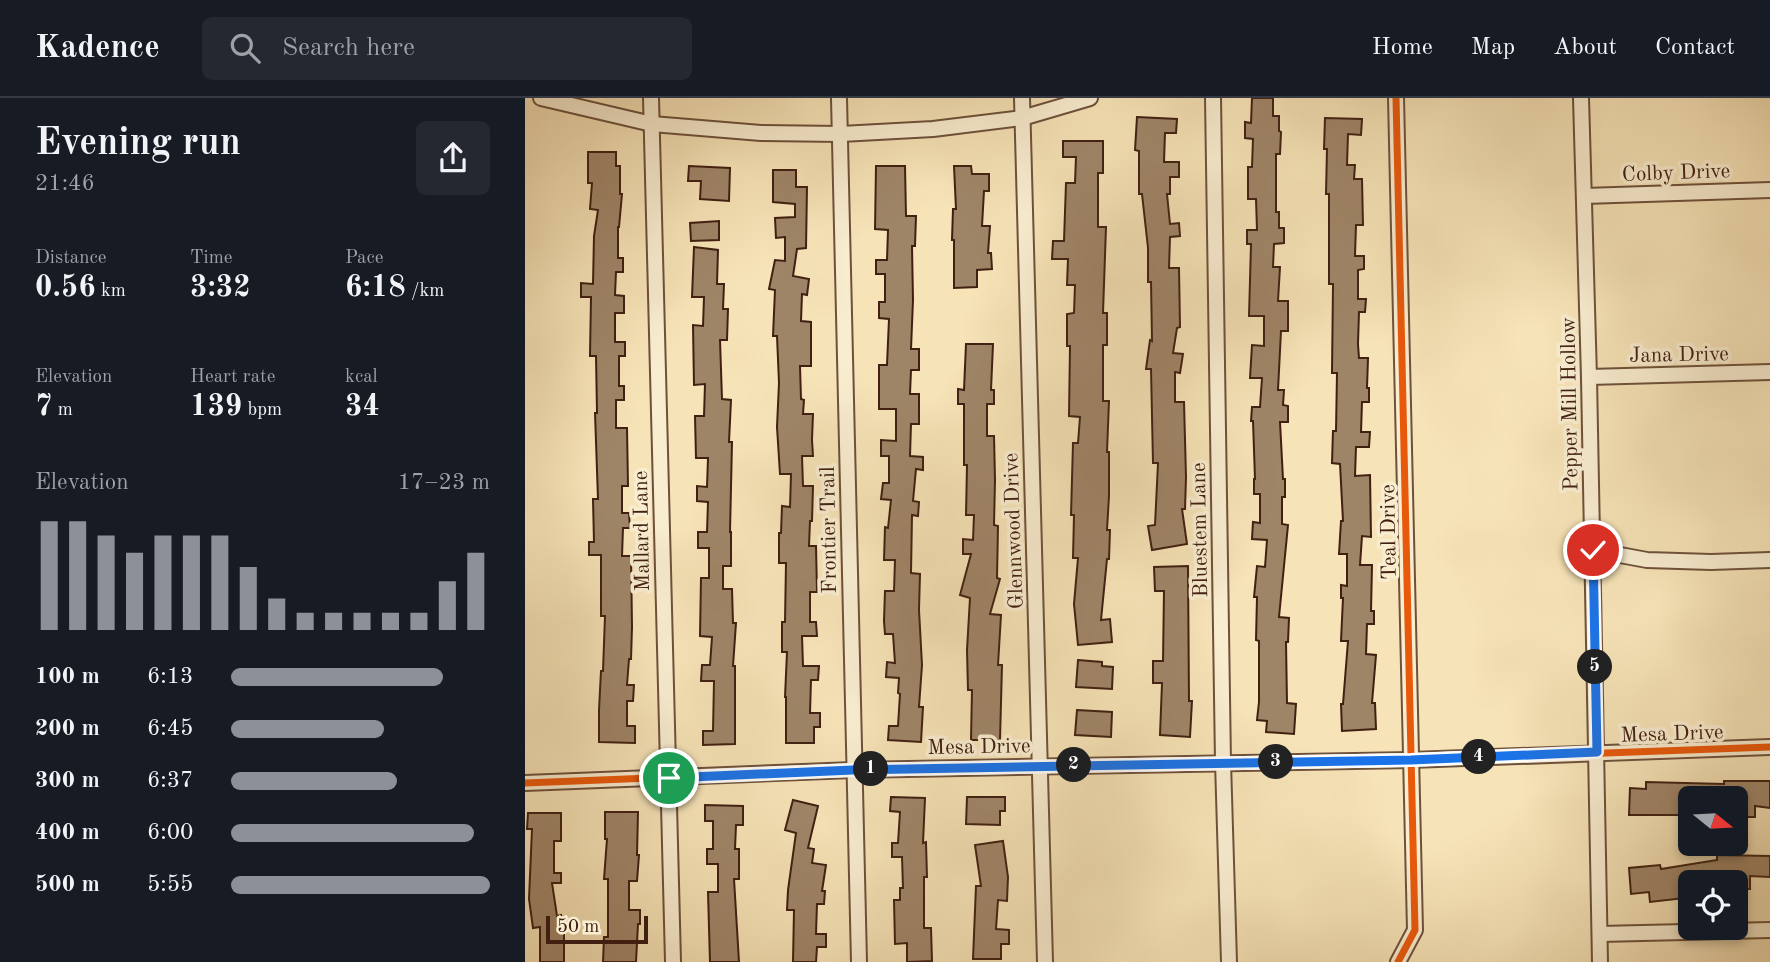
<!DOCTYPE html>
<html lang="en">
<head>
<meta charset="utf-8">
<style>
  body { margin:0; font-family:"Old Standard TT",serif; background:#242831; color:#f1f3f6; height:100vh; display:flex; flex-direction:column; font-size:26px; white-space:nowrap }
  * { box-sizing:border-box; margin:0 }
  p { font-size:23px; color:#9ea1a6 }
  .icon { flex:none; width:38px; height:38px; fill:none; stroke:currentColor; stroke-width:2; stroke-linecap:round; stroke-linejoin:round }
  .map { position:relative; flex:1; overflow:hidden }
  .drawer { display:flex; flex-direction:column; background:#171b24; width:525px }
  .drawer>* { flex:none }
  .needle { width:46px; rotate:108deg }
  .controls { position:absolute; left:1153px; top:688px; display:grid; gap:14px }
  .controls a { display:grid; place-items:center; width:70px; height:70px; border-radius:10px; background:#171b24; box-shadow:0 4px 10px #0003; font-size:35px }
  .scale { position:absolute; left:21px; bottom:18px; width:102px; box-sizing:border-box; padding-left:7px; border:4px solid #412012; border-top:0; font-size:19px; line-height:24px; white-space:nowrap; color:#412012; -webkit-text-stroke:5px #f9edd0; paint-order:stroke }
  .pin { position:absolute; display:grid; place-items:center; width:60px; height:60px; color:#fff; margin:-30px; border:4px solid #fff; border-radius:50%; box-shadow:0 2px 7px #0007 }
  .km { position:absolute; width:35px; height:35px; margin:-18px; border-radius:50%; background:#222; color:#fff; font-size:19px; line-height:35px; text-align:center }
  .round { display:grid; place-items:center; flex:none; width:74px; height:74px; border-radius:10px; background:#242831 }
  .headline { display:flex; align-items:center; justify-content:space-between; height:119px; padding:0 35px }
  h1 { font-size:38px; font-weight:700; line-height:52px }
  .metrics { display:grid; grid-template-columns:repeat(3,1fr); gap:10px; height:119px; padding:7px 35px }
  .metrics div { display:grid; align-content:center }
  .metrics b { font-size:30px; font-weight:700 }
  .metrics small { font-size:19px; font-weight:400 }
  .metrics p { font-size:19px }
  .chart { height:196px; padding:14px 35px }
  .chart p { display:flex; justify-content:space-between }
  .chart svg { width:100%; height:126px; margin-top:7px; stroke:#8c9099; stroke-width:6 }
  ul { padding:0 35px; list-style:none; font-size:23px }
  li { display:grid; grid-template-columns:112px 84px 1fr; align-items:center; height:52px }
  li i { height:18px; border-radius:9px; background:#8c9099 }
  header { display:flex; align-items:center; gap:42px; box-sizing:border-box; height:98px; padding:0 35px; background:#171b24; border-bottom:2px solid #363941 }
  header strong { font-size:33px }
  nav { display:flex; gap:38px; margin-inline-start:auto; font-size:24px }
  .search { width:490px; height:63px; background:#242831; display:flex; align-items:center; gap:18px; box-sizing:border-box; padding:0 24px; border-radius:10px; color:#9ea1a6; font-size:26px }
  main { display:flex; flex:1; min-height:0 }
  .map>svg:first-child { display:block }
  .building { fill:#9f8568; stroke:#412012; stroke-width:2 }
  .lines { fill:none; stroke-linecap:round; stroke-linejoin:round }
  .minor-casing { stroke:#6e513b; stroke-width:18 }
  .minor { stroke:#f9edd0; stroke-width:14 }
  .cycleway-casing { stroke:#f9edd0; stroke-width:11 }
  .cycleway { stroke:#e8590c; stroke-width:7 }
  .route-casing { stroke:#fff; stroke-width:14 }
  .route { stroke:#1a73e8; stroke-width:9 }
  .labels { text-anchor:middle; stroke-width:7; stroke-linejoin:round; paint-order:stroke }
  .street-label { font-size:21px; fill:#412012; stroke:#f9edd0 }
</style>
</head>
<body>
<header>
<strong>Kadence</strong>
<div class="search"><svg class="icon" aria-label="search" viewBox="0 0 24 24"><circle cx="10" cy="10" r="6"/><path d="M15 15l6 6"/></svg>Search here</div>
<nav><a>Home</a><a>Map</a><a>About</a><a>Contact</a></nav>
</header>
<main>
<section class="drawer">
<div class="headline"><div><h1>Evening run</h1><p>21:46</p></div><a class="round"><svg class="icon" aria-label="share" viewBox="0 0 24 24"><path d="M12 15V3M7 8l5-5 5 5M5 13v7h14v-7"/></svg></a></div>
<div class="metrics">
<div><p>Distance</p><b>0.56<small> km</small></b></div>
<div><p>Time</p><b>3:32</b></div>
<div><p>Pace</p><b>6:18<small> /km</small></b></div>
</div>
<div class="metrics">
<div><p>Elevation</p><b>7<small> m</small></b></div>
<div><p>Heart rate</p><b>139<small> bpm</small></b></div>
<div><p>kcal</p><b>34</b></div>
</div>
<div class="chart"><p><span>Elevation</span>17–23 m</p>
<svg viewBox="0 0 160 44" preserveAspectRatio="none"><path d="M5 44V6M15 44V6M25 44V11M35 44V17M45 44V11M55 44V11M65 44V11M75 44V22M85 44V33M95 44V38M105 44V38M115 44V38M125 44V38M135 44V38M145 44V27M155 44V17"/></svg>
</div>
<ul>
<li><b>100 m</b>6:13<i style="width:82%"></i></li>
<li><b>200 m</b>6:45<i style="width:59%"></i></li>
<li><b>300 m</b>6:37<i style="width:64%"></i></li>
<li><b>400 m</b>6:00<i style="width:94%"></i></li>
<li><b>500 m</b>5:55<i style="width:100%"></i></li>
</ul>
</section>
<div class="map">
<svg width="1245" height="864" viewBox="0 0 1245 864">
  <rect width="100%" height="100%" fill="#f6e3b7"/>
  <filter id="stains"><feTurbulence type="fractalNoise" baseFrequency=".00286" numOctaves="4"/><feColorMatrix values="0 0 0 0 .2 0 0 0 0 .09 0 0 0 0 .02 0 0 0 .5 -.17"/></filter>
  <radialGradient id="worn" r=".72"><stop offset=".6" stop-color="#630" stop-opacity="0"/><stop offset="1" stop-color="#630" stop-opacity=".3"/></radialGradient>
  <g class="building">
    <path d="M727,0H748V18H754V33L756,34L755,56H751V114H754V130H759V145L749,146L748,169H755L753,203H763V233H756L753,292H759L758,307L763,308V324H755L758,381H760V399H757V426L763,427L754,519L764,520L763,544H761L762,605L771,606L769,636L741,634L742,623L732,622L734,604V543L731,542L732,499H729L732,468L740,469L742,442L727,441L728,424L735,425V396H729V381H730L728,323H726L727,309H735L737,280H725L727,247L739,248V218H724L726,146H722V132H732L731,101H723V69H727L728,41L720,40V24L726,25Z"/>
    <path d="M612,19L652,21L651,35H640L639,64H654V79H645V96H642L645,126L654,125L655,138L645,139L644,170H654L655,229L652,230L648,255L658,256L655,275L650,274V304H659L661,379L660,411H657L662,446L627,452L623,428L630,427L633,365H628L626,271H621L625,242L627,243L626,184H623V150L617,96H614V53L610,52Z"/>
    <path d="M800,20L837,21L836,37L823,36L822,67H830L829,81H837L838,127H831L830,158H839V171L833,172V201H841L840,214H834L833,246L834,260H843L842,290H844V304H837L836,334H845L844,349H831L830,378L845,377L846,439L837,438L835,467H847L846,513H849V526H842L841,556L851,557L847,605H850L851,631L817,633L816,606H818L823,543H816L818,500H816V487L822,488V456H814L816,423H818L815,366L807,365L808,333H811L812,275H807L808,186H804V96H801L802,51H799Z"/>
    <path d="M538,43H578V75H573V129H581L578,215H582V247H578V303H584L582,354H584V398L582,432H585L584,461H582L576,522L585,521L587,544L553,547L549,506L553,460H548L549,417H546L548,345H553L555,319L544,318L545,248H542V216L549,215L550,187H542L543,161H527L528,143H539L541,85H550L551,59H538Z"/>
    <path d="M63,54H91V68H95V96H97L94,129H93V160H98V174H91L90,197L99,198V215H90V244H100V258H94V288H99V302H91V330H102L103,388H97V415H104L105,430H98L97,458H106L107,529L106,561H104L102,587H109L108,603H102V628H110V645L74,644V612L76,573H78L80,518H76V457H64V444H69L68,401H73L70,315H72L71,258H65L66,199H56V185L68,186L69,138L73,112L65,111L67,85H63Z"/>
    <path d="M164,68L205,70L204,103L175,101L176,83H163Z"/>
    <path d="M351,68H380L381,118H391L390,148H387L388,202L386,251H394V272H386L385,296H394V326H386L385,358L398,359V372L391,371L388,403L394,404L393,418L387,417L386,475L395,476L394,512L397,567L394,609H398L396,644L363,642L364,628H373L375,596L373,595L374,580L361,579L362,564L370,565L368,536H360L359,523L360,493H369L370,462H359L360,429L363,430L366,402L356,401L358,385H364V358H356V342L371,343V311H354V267H362L364,221L354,220V204H360V176H351V162H362L363,132L350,131Z"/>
    <path d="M429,68H446L447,76H464V93H459L457,128H465L463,155H466L467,171L452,172V189L429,190V142H427L428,111H431Z"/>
    <path d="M248,72H271V89H282L281,150L272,151L268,178L284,181L282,197L277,196L276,223L286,224V268H275L276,301L279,302L278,316H288L287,342L288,358H277L278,388H288L287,423H285L284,448H291L292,494H285V524H291L292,538H277L278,568H294L293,582H286L285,615H295V629H289V645H261V599H260L262,554H257V524H260L261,465H254V435H256L257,408L265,409L266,376H255L252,329L254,285L252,238H248L250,192L244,191L250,162L260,163V139L251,140L250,120L270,119V106L248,104Z"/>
    <path d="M194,123V142L166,143L165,125Z"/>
    <path d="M169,149L193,152L192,186H199L198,211H203L202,242H195L197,301L206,302L204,344H207L205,434H206V468H198V491H207L208,525H211L208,568H210V646L178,647V633H188L189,583H176L177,567H185L187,539L175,538L176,480H184V450H173V434H182L183,404L172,403V388L182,389L183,360H171L170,318H179L180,286L169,287L168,227L178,228L179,199H167Z"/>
    <path d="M441,246H468L466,292H469V306H462V338H469L470,382L469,427L473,428L472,480L475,481L465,516L476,517L473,567H477L475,642H446L447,592H443L442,552L445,500L435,497L446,456H438V441L448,442L449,417H441L442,367H439V306H433V291L439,292Z"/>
    <path d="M663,468L664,603H667L665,639L635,637L637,585H628V563H638L639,493H630L629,469Z"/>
    <path d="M553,562L577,564V568L588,569L587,591L551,589Z"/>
    <path d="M552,612L587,614L586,639L550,637Z"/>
    <path d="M1199,683H1245V710L1230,708V719H1211V700H1166V717H1104L1105,690L1121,691V684L1199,686Z"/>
    <path d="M366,699L400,700L398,745L401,744L402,779H399V830H406L407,863L382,864V845L370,846L369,802H375V790H378L377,759H367V745H373L375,714L365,713Z"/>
    <path d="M442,699H480V713H475V727L441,726Z"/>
    <path d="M268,702L293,708L283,750L289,751L287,765L301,767L297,793H300L299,806H292L291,836H301V849H292L291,864H268L269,812H262L263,792L271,735L260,732Z"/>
    <path d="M180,707L218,708V727H211L210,751H214V781H209L214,864H185L183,794H193V766H182V751H188V723H180Z"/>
    <path d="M80,714H113L112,757H114L112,783H104V812H115V826H113L111,864H78L79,839H83V781H79L82,741H80Z"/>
    <path d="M3,715H36V743H29V775H36V785H27L32,818L36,817L39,833V864H15V829L8,830L4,801L7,731H2Z"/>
    <path d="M478,743L483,779L482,803L473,802L471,831L484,832V846H476V861H448L451,788H456L450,747Z"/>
    <path d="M1192,757L1245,758V779L1225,778V791H1211V779L1180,778L1181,784H1166V799L1151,801L1125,804L1124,794L1106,796L1104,770L1135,767L1136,771L1192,762Z"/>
  </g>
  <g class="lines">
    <defs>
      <g id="minor">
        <path d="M16,0L127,26L236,35L316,36L408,31L497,20L565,0"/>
        <path d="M126,0L148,864"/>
        <path d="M314,0L334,864"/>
        <path d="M497,0L520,864"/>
        <path d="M688,0L698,664L704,864"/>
        <path d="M871,0L890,832L873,864"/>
        <path d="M1056,0L1064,279L1075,864"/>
        <path d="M1059,98L1245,92"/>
        <path d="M1064,279L1245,274"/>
        <path d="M1068,452L1122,462L1186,464L1245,462"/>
        <path d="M0,685L328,672L886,662L1245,649"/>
        <path d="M1075,836L1245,832"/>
      </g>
    </defs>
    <use href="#minor" class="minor-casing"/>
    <use href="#minor" class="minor"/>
    <defs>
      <g id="cycleway">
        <path d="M871,0L890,832L873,864"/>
        <path d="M0,685L328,672L886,662L1245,649"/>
      </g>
    </defs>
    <use href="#cycleway" class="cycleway-casing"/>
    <use href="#cycleway" class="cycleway"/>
  </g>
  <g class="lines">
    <defs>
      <path id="route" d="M144,680L328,672L886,662L1072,654L1068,452"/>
    </defs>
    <use href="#route" class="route-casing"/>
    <use href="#route" class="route"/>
  </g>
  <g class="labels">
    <g class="street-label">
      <text transform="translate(1151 74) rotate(-2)" y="7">Colby Drive</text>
      <text transform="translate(1154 256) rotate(-1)" y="7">Jana Drive</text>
      <text transform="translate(1044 306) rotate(-91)" y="7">Pepper Mill Hollow</text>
      <text transform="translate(303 432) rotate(-91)" y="7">Frontier Trail</text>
      <text transform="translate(674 432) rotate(-91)" y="7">Bluestem Lane</text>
      <text transform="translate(116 433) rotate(-91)" y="7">Mallard Lane</text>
      <text transform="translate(488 433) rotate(-92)" y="7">Glennwood Drive</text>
      <text transform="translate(863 434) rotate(-91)" y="7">Teal Drive</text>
      <text transform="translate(1147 635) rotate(-2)" y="7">Mesa Drive</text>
      <text transform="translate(454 648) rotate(-1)" y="7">Mesa Drive</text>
    </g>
  </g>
  <rect width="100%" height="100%" filter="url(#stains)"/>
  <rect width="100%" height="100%" fill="url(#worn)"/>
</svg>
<div class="controls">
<a><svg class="needle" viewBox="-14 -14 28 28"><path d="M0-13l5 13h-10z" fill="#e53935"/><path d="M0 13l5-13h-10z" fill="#9ea1a6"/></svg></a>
<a><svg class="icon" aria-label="locate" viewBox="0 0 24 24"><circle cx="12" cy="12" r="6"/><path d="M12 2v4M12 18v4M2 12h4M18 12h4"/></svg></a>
</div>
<div class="scale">50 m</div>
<div class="pin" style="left:144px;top:680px;background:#1e9e55"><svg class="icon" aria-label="arrive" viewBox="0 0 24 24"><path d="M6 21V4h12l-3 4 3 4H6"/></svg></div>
<div class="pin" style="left:1068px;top:452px;background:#d93025"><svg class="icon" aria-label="check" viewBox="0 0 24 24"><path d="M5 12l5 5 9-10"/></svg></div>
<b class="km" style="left:346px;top:671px">1</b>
<b class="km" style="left:549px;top:667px">2</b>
<b class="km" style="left:751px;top:664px">3</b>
<b class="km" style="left:954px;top:659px">4</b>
<b class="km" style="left:1070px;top:569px">5</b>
</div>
</main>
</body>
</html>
